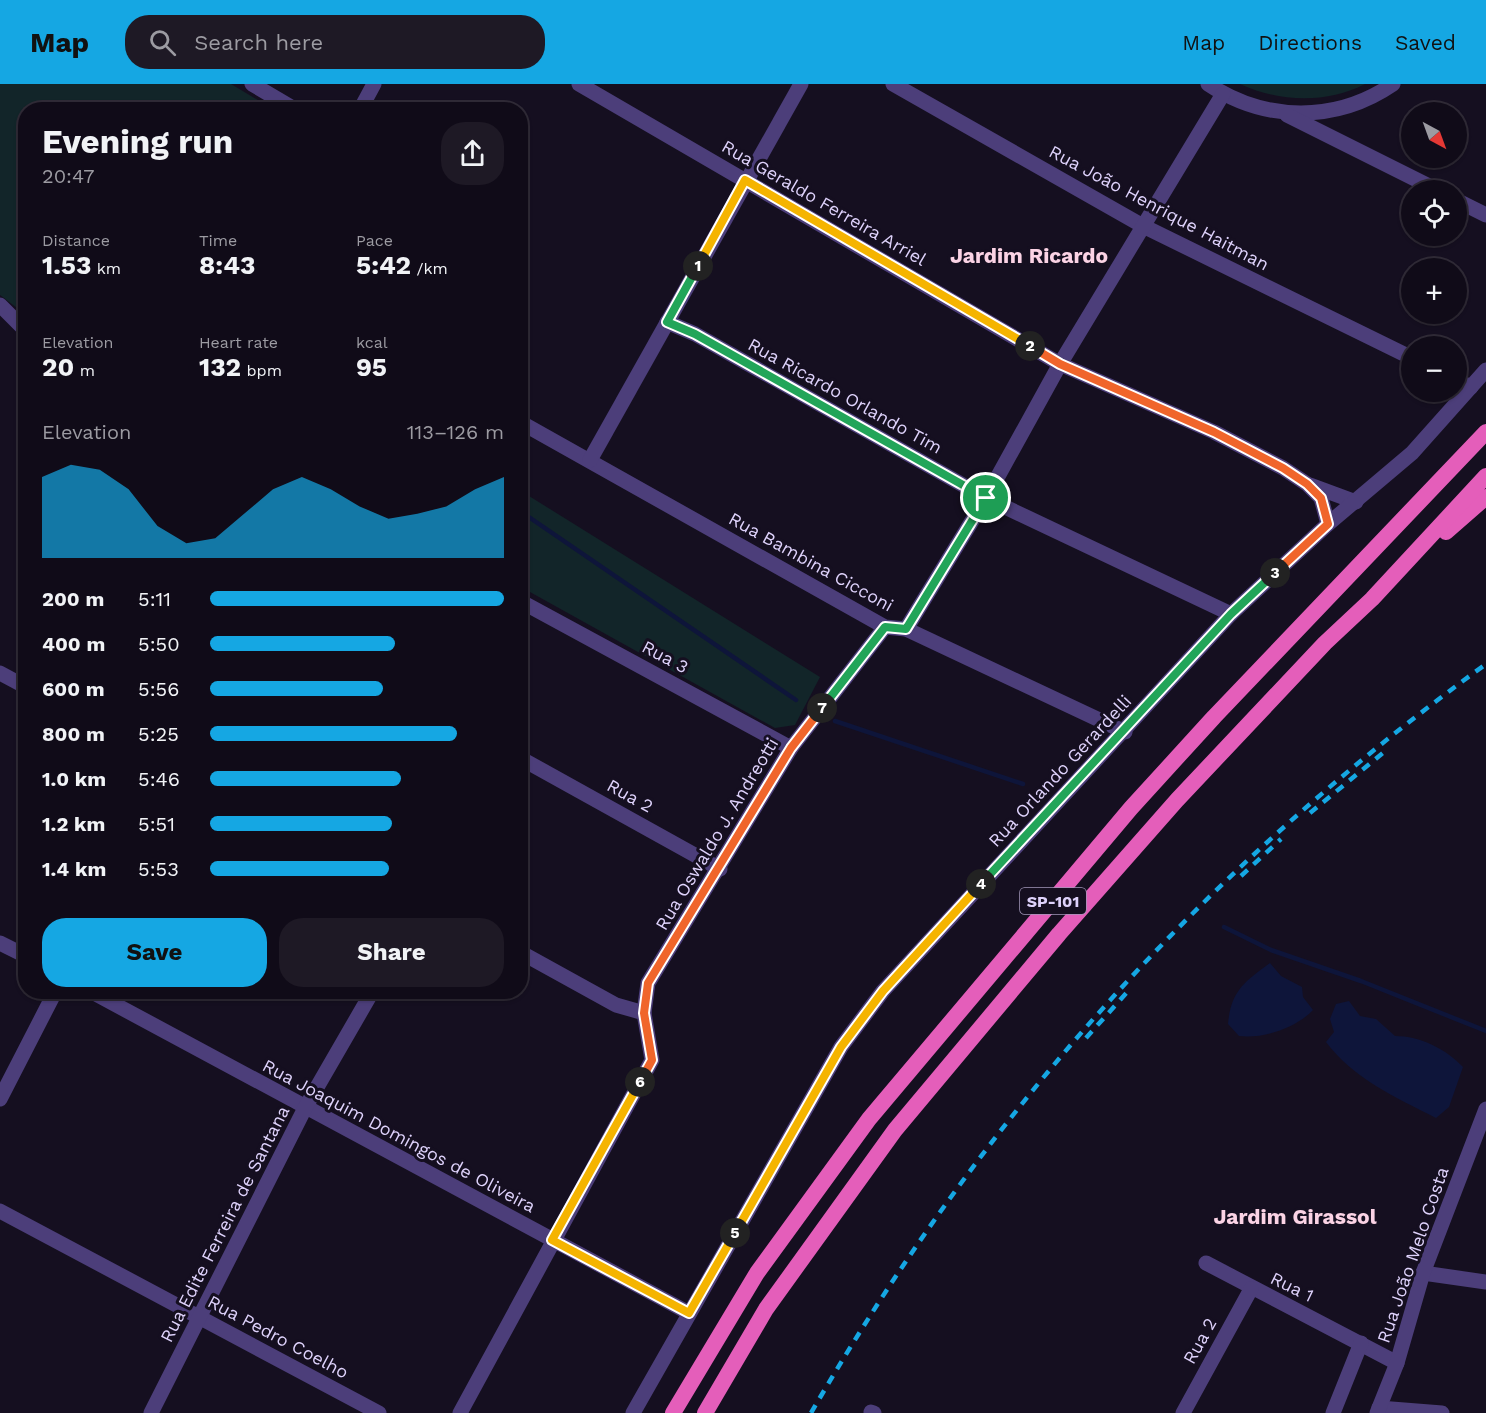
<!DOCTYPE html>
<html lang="en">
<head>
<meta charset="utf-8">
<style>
  body { margin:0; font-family:"Work Sans",sans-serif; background:#1e1925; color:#f1f3f6; height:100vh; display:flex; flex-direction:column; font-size:22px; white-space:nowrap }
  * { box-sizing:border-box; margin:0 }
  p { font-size:20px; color:#9c9ba2 }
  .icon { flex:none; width:33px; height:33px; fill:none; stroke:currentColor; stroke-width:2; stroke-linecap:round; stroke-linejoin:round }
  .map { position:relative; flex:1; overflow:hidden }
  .drawer { position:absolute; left:18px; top:18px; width:510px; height:897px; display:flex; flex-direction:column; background:#100b18; border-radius:24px; box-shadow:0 2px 4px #0004,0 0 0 2px #302b37 }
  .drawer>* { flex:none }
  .needle { width:39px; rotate:139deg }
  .controls { position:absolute; left:1401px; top:18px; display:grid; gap:12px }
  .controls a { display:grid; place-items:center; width:66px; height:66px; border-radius:50%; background:#100b18; box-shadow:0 2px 4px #0004,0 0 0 2px #302b37; font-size:30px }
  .pin { position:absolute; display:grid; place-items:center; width:51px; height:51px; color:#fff; margin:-26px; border:3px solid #fff; border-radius:50%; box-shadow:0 2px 6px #0007 }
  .km { position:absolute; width:30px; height:30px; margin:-15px; border-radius:50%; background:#222; color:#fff; font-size:16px; line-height:30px; text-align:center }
  .round { display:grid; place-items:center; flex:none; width:63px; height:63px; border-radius:24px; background:#1e1925 }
  .head { display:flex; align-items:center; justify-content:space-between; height:102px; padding:0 24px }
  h1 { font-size:33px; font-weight:700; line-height:45px }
  .metrics { display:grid; grid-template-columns:repeat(3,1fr); gap:9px; height:102px; padding:6px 24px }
  .metrics div { display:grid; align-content:center }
  .metrics b { font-size:26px; font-weight:700 }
  .metrics small { font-size:16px; font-weight:400 }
  .metrics p { font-size:16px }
  .chart { height:168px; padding:12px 24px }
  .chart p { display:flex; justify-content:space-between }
  .chart svg { width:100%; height:108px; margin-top:6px; fill:#15a7e3; opacity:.7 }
  .action { display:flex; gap:12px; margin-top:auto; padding:12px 24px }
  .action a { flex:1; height:69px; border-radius:24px; background:#15a7e3; color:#111; font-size:24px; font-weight:700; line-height:69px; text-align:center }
  .action a+a { background:#1e1925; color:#f1f3f6 }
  ul { padding:0 24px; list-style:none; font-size:20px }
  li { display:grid; grid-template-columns:96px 72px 1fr; align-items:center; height:45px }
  li i { height:15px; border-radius:8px; background:#15a7e3 }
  header { display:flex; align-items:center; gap:36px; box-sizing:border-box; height:84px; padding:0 30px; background:#15a7e3; color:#111 }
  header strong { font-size:28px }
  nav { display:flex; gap:33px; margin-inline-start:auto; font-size:21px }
  .search { width:420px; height:54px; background:#1e1925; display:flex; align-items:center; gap:15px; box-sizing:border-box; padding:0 21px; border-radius:24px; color:#9c9ba2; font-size:22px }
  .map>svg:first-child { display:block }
  .green { fill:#122529 }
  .water { fill:#0e153a }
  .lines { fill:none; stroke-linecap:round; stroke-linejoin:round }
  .stream { stroke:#0e153a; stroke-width:4.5 }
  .minor { stroke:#4c3e7a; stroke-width:15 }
  .tertiary { stroke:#4c3e7a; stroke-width:15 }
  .trunk { stroke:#e45eba; stroke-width:16 }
  .rail { stroke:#15a7e3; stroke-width:4.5; stroke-dasharray:9 8; stroke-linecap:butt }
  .split-1-casing { stroke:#fff; stroke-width:12 }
  .split-2-casing { stroke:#fff; stroke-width:12 }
  .split-3-casing { stroke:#fff; stroke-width:12 }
  .split-4-casing { stroke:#fff; stroke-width:12 }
  .split-5-casing { stroke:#fff; stroke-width:12 }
  .split-6-casing { stroke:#fff; stroke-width:12 }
  .split-7-casing { stroke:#fff; stroke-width:12 }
  .split-8-casing { stroke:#fff; stroke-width:12 }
  .split-1 { stroke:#22a559; stroke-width:8 }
  .split-2 { stroke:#f5b400; stroke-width:8 }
  .split-3 { stroke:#f0652b; stroke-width:8 }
  .split-4 { stroke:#22a559; stroke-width:8 }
  .split-5 { stroke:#f5b400; stroke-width:8 }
  .split-6 { stroke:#f5b400; stroke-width:8 }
  .split-7 { stroke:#f0652b; stroke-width:8 }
  .split-8 { stroke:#22a559; stroke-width:8 }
  .labels { text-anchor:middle; stroke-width:6; stroke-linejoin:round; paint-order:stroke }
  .shield { fill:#150f20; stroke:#a298b9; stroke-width:1.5 }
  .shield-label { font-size:16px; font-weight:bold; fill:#ded2fb }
  .street-label { font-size:18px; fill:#ded2fb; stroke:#150f20 }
  .quarter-label { font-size:21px; font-weight:bold; fill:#fbd3e5; stroke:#150f20 }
</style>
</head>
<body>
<header>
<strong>Map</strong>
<div class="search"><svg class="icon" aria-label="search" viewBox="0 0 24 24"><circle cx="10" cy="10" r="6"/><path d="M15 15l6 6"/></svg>Search here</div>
<nav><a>Map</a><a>Directions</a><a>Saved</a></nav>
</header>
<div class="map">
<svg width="1486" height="1329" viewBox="0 0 1486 1329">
  <rect width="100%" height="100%" fill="#150f20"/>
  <g class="green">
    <path d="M0,0H231L273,25L26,26L25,230L0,211Z"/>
    <path d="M1240,0H1365C1327,20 1278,18 1240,0Z"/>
    <path d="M521,407L820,593L795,641L775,644L521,503Z"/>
  </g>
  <g class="water">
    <path d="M1270,879L1281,892L1302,903L1303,913L1313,926C1296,944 1263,955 1239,952L1228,940C1231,907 1244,898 1270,879Z"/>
    <path d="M1349,917L1360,932L1376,935L1395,952C1420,952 1446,965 1463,983L1449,1023L1436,1034C1395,1013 1354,995 1326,958L1334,948L1330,935L1336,920Z"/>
  </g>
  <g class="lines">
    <g class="stream">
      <path d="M520,427L796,616"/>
      <path d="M835,637L1023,700"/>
      <path d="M1224,843L1271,866L1361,897L1486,947"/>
    </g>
    <g class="minor">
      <path d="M252,0L296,26"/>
      <path d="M579,0L1060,280L1214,348L1283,384L1307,400L1321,414L1328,440"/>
      <path d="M893,0L1143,142L1412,274"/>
      <path d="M1208,0C1265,38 1336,39 1393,0"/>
      <path d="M360,26L374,0"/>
      <path d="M1287,31L1437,106"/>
      <path d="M1456,116L1486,131"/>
      <path d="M0,221L26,247"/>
      <path d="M667,238L695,250L986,414L1231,530"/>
      <path d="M1456,296L1471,303"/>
      <path d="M520,338L885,543L906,545L1125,648"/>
      <path d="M590,376L801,0"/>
      <path d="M1310,401L1356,418"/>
      <path d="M520,517L791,664"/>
      <path d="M906,545L986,414L1060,280L1223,10"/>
      <path d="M0,589L26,603"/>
      <path d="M520,674L720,785"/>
      <path d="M0,859L26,872"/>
      <path d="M92,908L689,1229"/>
      <path d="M644,929L648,899L791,664L885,543"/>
      <path d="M0,1015L55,908"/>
      <path d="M0,1127L379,1329"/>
      <path d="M1206,1179L1397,1279"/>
      <path d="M1423,1189L1486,1198"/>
      <path d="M1379,1324L1442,1329"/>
      <path d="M871,1328L874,1329"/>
      <path d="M151,1329L305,1024L372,908"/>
      <path d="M460,1329L652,976L644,929L616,921L520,868"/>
      <path d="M1183,1329L1251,1205"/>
      <path d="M1333,1329L1361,1259"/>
      <path d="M1377,1329L1397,1279L1423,1189L1486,1025"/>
    </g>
    <path class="tertiary" d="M633,1329L841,963L883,907L1231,530L1328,440L1412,369L1486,286"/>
    <g class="trunk">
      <path d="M1446,448L1486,413"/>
      <path d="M673,1329L757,1189L869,1035L1131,724L1214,633L1486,348"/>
      <path d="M705,1329L766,1225L895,1046L1059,850L1177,716L1325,559L1372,515L1486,392"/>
    </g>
    <g class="rail">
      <path d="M1310,729L1384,668"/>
      <path d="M1241,792L1281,755"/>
      <path d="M1086,954L1130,905"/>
      <path d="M811,1329C986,1027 1204,785 1486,580"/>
    </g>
  </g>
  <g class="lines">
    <defs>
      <path id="split-1" d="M698,182L667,238L695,250L986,414"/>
      <path id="split-2" d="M698,182L745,96L1030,262"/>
      <path id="split-3" d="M1030,262L1060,280L1214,348L1283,384L1307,400L1321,414L1328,440L1275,489"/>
      <path id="split-4" d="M981,800L1231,530L1275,489"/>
      <path id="split-5" d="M735,1149L841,963L883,907L981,800"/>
      <path id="split-6" d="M640,998L552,1156L689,1229L735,1149"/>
      <path id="split-7" d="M640,998L652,976L644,929L648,899L791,664L822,624"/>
      <path id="split-8" d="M822,624L885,543L906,545L986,414"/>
    </defs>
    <use href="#split-1" class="split-1-casing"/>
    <use href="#split-2" class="split-2-casing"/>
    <use href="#split-3" class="split-3-casing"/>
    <use href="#split-4" class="split-4-casing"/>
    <use href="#split-5" class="split-5-casing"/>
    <use href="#split-6" class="split-6-casing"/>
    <use href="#split-7" class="split-7-casing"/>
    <use href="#split-8" class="split-8-casing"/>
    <use href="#split-1" class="split-1"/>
    <use href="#split-2" class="split-2"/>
    <use href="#split-3" class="split-3"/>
    <use href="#split-4" class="split-4"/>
    <use href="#split-5" class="split-5"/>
    <use href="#split-6" class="split-6"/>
    <use href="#split-7" class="split-7"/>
    <use href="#split-8" class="split-8"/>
  </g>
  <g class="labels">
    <rect class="shield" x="1020" y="804" width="66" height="26" rx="4.5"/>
    <g class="shield-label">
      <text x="1053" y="823">SP-101</text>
    </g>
    <g class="street-label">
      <text transform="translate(824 119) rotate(30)" y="6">Rua Geraldo Ferreira Arriel</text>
      <text transform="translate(1159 124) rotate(28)" y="6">Rua João Henrique Haitman</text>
      <text transform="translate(845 312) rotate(29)" y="6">Rua Ricardo Orlando Tim</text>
      <text transform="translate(811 478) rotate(29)" y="6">Rua Bambina Cicconi</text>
      <text transform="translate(665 573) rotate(28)" y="6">Rua 3</text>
      <text transform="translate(1060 687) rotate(-47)" y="6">Rua Orlando Gerardelli</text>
      <text transform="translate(630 712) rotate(29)" y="6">Rua 2</text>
      <text transform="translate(717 750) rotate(-59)" y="6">Rua Oswaldo J. Andreotti</text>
      <text transform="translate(399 1052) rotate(28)" y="6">Rua Joaquim Domingos de Oliveira</text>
      <text transform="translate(225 1140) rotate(-63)" y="6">Rua Edite Ferreira de Santana</text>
      <text transform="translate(1413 1171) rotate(-71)" y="6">Rua João Melo Costa</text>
      <text transform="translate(1292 1203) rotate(26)" y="6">Rua 1</text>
      <text transform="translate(278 1253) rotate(28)" y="6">Rua Pedro Coelho</text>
      <text transform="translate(1200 1257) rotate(-61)" y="6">Rua 2</text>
    </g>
    <g class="quarter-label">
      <text x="1029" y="179">Jardim Ricardo</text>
      <text x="1295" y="1140">Jardim Girassol</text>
    </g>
  </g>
</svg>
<div class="controls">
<a><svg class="needle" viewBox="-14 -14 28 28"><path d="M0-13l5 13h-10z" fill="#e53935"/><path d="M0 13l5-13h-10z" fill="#9c9ba2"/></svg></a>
<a><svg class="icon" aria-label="locate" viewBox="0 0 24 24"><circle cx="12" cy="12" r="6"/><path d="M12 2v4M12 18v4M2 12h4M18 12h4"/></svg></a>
<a>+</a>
<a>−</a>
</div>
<div class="pin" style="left:986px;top:414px;background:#1e9e55"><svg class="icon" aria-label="arrive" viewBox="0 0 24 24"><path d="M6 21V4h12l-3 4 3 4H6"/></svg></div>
<b class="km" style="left:698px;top:182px">1</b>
<b class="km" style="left:1030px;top:262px">2</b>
<b class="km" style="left:1275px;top:489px">3</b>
<b class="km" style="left:981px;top:800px">4</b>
<b class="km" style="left:735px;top:1149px">5</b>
<b class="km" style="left:640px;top:998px">6</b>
<b class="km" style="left:822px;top:624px">7</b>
<section class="drawer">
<div class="head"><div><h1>Evening run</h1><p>20:47</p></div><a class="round"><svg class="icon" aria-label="share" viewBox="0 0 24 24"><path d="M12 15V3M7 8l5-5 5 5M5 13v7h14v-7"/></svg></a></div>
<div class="metrics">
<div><p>Distance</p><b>1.53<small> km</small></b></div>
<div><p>Time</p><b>8:43</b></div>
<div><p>Pace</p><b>5:42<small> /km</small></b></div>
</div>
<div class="metrics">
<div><p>Elevation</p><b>20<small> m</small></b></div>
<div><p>Heart rate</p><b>132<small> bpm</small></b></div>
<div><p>kcal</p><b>95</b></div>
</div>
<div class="chart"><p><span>Elevation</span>113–126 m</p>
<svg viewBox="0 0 160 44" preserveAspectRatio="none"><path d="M0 44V11L10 6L20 8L30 16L40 31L50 38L60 36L70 26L80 16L90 11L100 16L110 23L120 28L130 26L140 23L150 16L160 11V44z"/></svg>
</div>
<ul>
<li><b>200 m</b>5:11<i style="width:100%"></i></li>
<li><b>400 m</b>5:50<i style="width:63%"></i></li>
<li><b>600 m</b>5:56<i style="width:59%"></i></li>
<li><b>800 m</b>5:25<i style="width:84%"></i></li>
<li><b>1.0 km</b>5:46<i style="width:65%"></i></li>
<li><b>1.2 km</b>5:51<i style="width:62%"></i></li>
<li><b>1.4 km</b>5:53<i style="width:61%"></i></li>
</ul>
<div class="action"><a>Save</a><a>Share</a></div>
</section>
</div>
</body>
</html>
